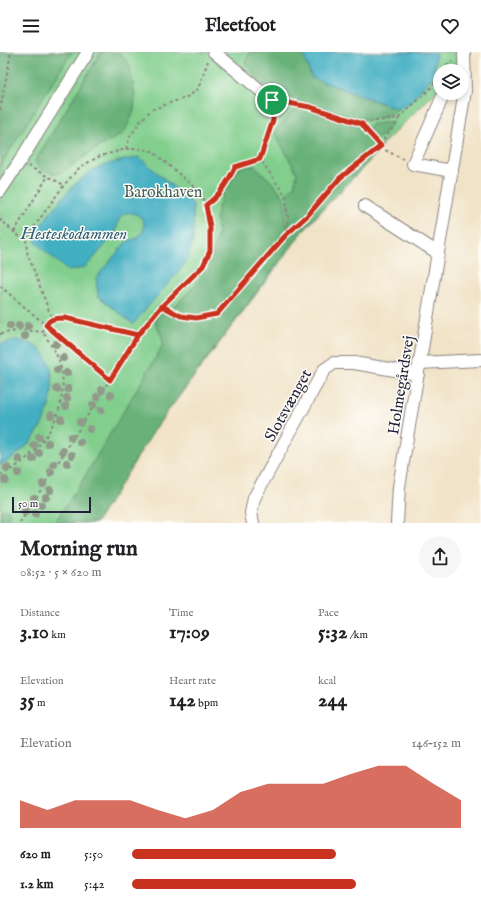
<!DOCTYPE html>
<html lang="en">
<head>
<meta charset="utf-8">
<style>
  body { margin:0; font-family:"IM FELL English",serif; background:#f6f6f6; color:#202124; height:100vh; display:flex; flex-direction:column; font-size:15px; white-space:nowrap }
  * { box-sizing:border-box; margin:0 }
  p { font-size:13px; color:#757577 }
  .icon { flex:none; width:22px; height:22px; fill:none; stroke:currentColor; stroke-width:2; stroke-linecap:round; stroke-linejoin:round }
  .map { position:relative; height:471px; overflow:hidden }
  .panel { display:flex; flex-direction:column; background:#fff; flex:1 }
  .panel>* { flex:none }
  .tools { position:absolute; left:433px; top:12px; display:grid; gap:8px }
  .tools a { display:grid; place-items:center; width:36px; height:36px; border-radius:50%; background:#fff; box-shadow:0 2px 6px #0003; font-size:20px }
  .scale { position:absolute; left:12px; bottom:10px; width:79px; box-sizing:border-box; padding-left:4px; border:2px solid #22223b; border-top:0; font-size:11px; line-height:14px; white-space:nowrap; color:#22223b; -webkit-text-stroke:3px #fdfcf7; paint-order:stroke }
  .pin { position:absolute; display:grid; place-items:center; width:34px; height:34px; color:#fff; margin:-17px; border:2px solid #fff; border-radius:50%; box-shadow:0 1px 4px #0007 }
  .round { display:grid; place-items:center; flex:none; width:42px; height:42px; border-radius:21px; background:#f6f6f6 }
  .overview { display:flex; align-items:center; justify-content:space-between; height:68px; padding:0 20px }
  h1 { font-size:22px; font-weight:800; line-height:30px }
  .figures { display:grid; grid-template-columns:repeat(3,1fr); gap:6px; height:68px; padding:4px 20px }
  .figures div { display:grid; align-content:center }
  .figures b { font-size:20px; font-weight:800 }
  .figures small { font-size:11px; font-weight:400 }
  .figures p { font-size:11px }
  .chart { height:112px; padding:8px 20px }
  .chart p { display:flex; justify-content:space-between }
  .chart svg { width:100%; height:72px; margin-top:4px; fill:#c8321e; opacity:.7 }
  ul { padding:0 20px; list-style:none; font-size:13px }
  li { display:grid; grid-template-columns:64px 48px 1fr; align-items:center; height:30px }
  li i { height:10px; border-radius:5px; background:#c8321e }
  header { display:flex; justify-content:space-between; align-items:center; height:52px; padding:0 20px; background:#fff; font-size:18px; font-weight:800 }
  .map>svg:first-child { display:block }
  .green { fill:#81ce8d; stroke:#527864 }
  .forest { fill:#68b178; stroke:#456a5a }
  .water { fill:#43afc2; stroke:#32687e }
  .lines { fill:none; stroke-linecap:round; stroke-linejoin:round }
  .minor-casing { stroke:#8a8281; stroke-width:14 }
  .path { stroke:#8a8281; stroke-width:2; stroke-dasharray:3 3; stroke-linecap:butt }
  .minor { stroke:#fff; stroke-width:12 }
  .tree { fill:#919a8a }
  .route-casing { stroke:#fff; stroke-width:8 }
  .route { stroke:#c8321e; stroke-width:5 }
  .labels { text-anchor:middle; stroke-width:3; stroke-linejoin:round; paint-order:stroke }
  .park-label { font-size:16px; fill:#435e58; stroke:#fdfcf7 }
  .street-label { font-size:16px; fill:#22223b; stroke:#fdfcf7 }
  .water-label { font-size:17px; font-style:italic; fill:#316178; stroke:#fdfcf7 }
</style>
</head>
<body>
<header><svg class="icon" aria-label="menu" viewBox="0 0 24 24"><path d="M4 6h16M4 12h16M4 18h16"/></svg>Fleetfoot<svg class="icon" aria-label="heart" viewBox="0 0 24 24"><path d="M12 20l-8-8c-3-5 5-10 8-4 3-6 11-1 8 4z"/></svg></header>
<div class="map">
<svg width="481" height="471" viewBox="0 0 481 471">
  <rect width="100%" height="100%" fill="#fdfcf7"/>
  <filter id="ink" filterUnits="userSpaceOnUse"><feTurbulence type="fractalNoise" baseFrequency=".025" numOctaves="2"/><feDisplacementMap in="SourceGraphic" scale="8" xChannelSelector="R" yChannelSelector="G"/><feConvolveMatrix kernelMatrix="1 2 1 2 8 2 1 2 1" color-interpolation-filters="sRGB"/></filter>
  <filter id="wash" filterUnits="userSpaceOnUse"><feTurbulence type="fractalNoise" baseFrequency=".012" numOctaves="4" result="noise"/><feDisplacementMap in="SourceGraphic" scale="16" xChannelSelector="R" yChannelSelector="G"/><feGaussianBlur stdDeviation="0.9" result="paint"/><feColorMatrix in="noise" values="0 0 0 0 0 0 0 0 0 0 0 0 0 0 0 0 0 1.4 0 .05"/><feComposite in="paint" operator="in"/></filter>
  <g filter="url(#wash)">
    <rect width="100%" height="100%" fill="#f1e3c7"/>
    <path class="green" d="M0,0H457V19H440V36L368,106L303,180L159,371L96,471H0Z"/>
    <g class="forest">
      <path d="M0,0H72L0,114Z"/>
      <path d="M101,0H118L126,8L130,15L135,44L134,59L124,81L97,96L63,120L55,122L42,118L37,113L35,109Z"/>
      <path d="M251,0H302L312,26L398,57L388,64L370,68L345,63L287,45L260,31L245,10Z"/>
      <path d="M298,56L309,57L355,73L382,96L300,181L159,371L96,471H54L79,434L162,295V285L155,270L156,265L164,259L176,253L195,233L203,222L211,206L218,182L216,165L218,155L223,142L238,117L244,114H255C261,120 279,136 283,144C288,154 282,169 289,177L287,141L294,134L297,121L275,81L276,78L293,59Z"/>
      <path d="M392,70V71L381,85L377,86L368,76L369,74L372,72Z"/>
      <path d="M4,457L9,459L10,463L5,471H0V459Z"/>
    </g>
    <g class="water">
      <path d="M302,0H436L434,23L409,51L398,57L312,26Z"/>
      <path d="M139,105L193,152C193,173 196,194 184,213L133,272L98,244L96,226L126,190C133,186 140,188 143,179C149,166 131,155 121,164C117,169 118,174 116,179C114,183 90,211 86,214C82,217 73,218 68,219L36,191L34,181C51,161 73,128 97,116C108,111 126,108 139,105Z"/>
      <path d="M16,288C64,292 57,350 38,379C30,393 15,406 0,413V292Z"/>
    </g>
  </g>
  <g filter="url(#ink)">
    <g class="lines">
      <defs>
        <g id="minor">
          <path d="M214,0L272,48"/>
          <path d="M443,44L413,112L452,119"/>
          <path d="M0,139L20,109L88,0"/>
          <path d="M365,154L438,201"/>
          <path d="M419,311L481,308"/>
          <path d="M253,471L251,461L254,446L324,318L334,311H354L418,322"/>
          <path d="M397,471L399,435L406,392L465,39L464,0"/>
        </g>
      </defs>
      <use href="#minor" class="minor-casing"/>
      <g class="path">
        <path d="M443,19L450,10L454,9"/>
        <path d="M282,50L310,55L362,71L399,66L429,38L440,23"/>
        <path d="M0,58L11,0"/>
        <path d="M362,71L367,79L385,98L403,107"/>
        <path d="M126,97L130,85L139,71L151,58L189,44L198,37L208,9"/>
        <path d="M28,114L64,133"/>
        <path d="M206,153C220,143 227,131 235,115L260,107L273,68V58"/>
        <path d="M0,170L1,168C9,174 15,184 25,186"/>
        <path d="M14,180L48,124"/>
        <path d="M285,183L307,163L340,126L381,94C384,83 395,77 399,66"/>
        <path d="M0,234L110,328"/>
        <path d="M162,254L181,264L196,265L217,262L285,184L288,166L285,143L260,107"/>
        <path d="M43,280L48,271L52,267"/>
        <path d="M0,282L21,278L43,280"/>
        <path d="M0,423C41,406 72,357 60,312C57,301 49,290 43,280"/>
        <path d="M20,471L138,283L162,254L203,214L210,199V175L206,153L198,138L152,99L141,97H126L100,104L80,115L64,133L26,186L27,200L52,267L65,266L138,283"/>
      </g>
      <use href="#minor" class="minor"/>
    </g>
    <g class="tree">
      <circle cx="10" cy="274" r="4"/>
      <circle cx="19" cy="274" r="4"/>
      <circle cx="28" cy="274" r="4"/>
      <circle cx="25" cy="284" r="4"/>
      <circle cx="56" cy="292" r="4"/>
      <circle cx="63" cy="306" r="4"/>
      <circle cx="57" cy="318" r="4"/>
      <circle cx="67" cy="321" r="4"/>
      <circle cx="57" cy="337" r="4"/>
      <circle cx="68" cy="337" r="4"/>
      <circle cx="102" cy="338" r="4"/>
      <circle cx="111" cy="343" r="4"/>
      <circle cx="97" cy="345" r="4"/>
      <circle cx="67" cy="346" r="4"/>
      <circle cx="93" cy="353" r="4"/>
      <circle cx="66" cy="354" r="4"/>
      <circle cx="101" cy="358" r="4"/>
      <circle cx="51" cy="363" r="4"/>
      <circle cx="61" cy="367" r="4"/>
      <circle cx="80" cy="370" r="4"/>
      <circle cx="90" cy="377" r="4"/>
      <circle cx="39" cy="385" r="4"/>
      <circle cx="71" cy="385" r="4"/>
      <circle cx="80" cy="390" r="4"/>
      <circle cx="48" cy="391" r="4"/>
      <circle cx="34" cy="393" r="4"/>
      <circle cx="63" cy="399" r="4"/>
      <circle cx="39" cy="401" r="4"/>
      <circle cx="72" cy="403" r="4"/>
      <circle cx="19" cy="407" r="4"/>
      <circle cx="33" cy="407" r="4"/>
      <circle cx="67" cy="411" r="4"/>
      <circle cx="54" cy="412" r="4"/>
      <circle cx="7" cy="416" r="4"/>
      <circle cx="51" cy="420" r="4"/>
      <circle cx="18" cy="421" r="4"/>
      <circle cx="5" cy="428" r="4"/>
      <circle cx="43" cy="432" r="4"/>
      <circle cx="50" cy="438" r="4"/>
      <circle cx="46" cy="445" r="4"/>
      <circle cx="34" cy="446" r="4"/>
      <circle cx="30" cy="453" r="4"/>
      <circle cx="41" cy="453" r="4"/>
      <circle cx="25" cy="460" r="4"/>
      <circle cx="35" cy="462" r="4"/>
    </g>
  </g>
  <g class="lines" filter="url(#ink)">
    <defs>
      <path id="route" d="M272,48L273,68L260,107L235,115C227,131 220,143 206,153L210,175V199L203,214L162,254L138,283L65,266C57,266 50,266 46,273L110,328L138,283L162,254L181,264L196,266L217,262L285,184L308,163L340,126L381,94L367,79L362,72L310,55L272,48"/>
    </defs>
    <use href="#route" class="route-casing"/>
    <use href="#route" class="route"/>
  </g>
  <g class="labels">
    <g class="park-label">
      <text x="163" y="145">Barokhaven</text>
    </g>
    <g class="street-label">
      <text transform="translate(400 333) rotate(-81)" y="6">Holmegårdsvej</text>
      <text transform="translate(287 353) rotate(-61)" y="6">Slotsvænget</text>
    </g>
    <g class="water-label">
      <text x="74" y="187">Hesteskodammen</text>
    </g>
  </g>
</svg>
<div class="tools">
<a><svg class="icon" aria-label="layers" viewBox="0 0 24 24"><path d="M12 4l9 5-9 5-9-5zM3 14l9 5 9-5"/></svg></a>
</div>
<div class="scale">50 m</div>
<div class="pin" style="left:272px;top:48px;background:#1e9e55"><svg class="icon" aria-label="arrive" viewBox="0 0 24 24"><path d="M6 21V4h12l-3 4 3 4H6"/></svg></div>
</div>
<section class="panel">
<div class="overview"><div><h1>Morning run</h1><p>08:52 · 5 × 620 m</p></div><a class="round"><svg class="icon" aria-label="share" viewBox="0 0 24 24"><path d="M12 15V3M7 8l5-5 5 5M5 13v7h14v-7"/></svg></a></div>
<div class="figures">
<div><p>Distance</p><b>3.10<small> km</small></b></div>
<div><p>Time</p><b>17:09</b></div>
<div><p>Pace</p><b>5:32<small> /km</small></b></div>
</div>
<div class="figures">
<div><p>Elevation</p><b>35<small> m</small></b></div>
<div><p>Heart rate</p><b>142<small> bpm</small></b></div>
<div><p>kcal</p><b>244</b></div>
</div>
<div class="chart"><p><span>Elevation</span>146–152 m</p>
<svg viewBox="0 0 160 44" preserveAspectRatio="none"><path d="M0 44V27L10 33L20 27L30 27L40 27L50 33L60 38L70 33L80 22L90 17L100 17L110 17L120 11L130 6L140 6L150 17L160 27V44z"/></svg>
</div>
<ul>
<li><b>620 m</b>5:50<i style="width:62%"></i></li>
<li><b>1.2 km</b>5:42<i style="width:68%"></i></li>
</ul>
</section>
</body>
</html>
